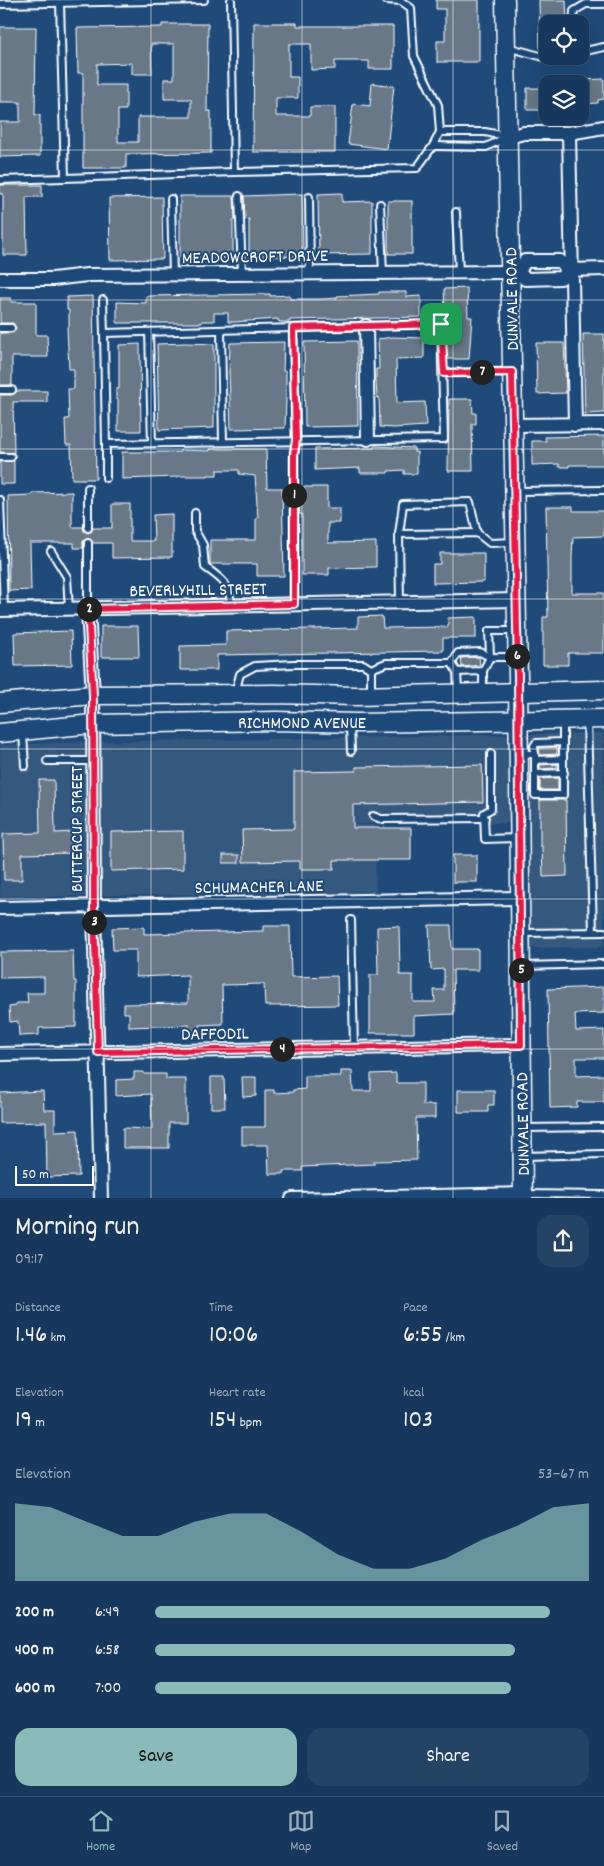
<!DOCTYPE html>
<html lang="en">
<head>
<meta charset="utf-8">
<style>
  body { margin:0; font-family:Dekko,sans-serif; background:#244365; color:#f1f3f6; height:100vh; display:flex; flex-direction:column; font-size:19px; white-space:nowrap }
  * { box-sizing:border-box; margin:0 }
  p { font-size:16px; color:#9eacbb }
  .icon { flex:none; width:28px; height:28px; fill:none; stroke:currentColor; stroke-width:2; stroke-linecap:round; stroke-linejoin:round }
  .map { position:relative; height:1198px; overflow:hidden }
  .panel { display:flex; flex-direction:column; background:#17385c; flex:1 }
  .panel>* { flex:none }
  .tools { position:absolute; left:539px; top:15px; display:grid; gap:10px }
  .tools a { display:grid; place-items:center; width:50px; height:50px; border-radius:10px; background:#17385c; box-shadow:0 5px 20px #0002,0 0 0 1px #365272; font-size:25px }
  .scale { position:absolute; left:15px; bottom:12px; width:79px; box-sizing:border-box; padding-left:5px; border:2px solid #fff; border-top:0; font-size:14px; line-height:18px; white-space:nowrap; color:#fff; -webkit-text-stroke:4px #1f4a7a; paint-order:stroke }
  .pin { position:absolute; display:grid; place-items:center; width:42px; height:42px; color:#fff; margin:-21px; border-radius:10px; box-shadow:0 2px 8px #0006 }
  .km { position:absolute; width:25px; height:25px; margin:-12px; border-radius:50%; background:#222; color:#fff; font-size:14px; line-height:25px; text-align:center }
  .round { display:grid; place-items:center; flex:none; width:52px; height:52px; border-radius:15px; background:#244365 }
  .head { display:flex; align-items:center; justify-content:space-between; height:85px; padding:0 15px }
  h1 { font-size:28px; font-weight:600; line-height:38px }
  .figures { display:grid; grid-template-columns:repeat(3,1fr); gap:8px; height:85px; padding:5px 15px }
  .figures div { display:grid; align-content:center }
  .figures b { font-size:25px; font-weight:600 }
  .figures small { font-size:14px; font-weight:400 }
  .figures p { font-size:14px }
  .chart { height:140px; padding:10px 15px }
  .chart p { display:flex; justify-content:space-between }
  .chart svg { width:100%; height:90px; margin-top:5px; fill:#8bbbb9; opacity:.7 }
  .cta { display:flex; gap:10px; margin-top:auto; padding:10px 15px }
  .cta a { flex:1; height:58px; border-radius:15px; background:#8bbbb9; color:#111; font-size:20px; font-weight:600; line-height:58px; text-align:center }
  .cta a+a { background:#244365; color:#f1f3f6 }
  ul { padding:0 15px; list-style:none; font-size:16px }
  li { display:grid; grid-template-columns:80px 60px 1fr; align-items:center; height:38px }
  li i { height:12px; border-radius:6px; background:#8bbbb9 }
  .tab-bar { display:flex; justify-content:space-around; align-items:center; height:70px; border-top:1px solid #365272; background:#17385c; font-size:14px; color:#9eacbb }
  .tab-bar a { display:grid; justify-items:center; gap:2px }
  .tab-bar .on { color:#8bbbb9 }
  .map>svg:first-child { display:block }
  .built { fill:#35587e }
  .building { fill:#677887; stroke:#fff; fill-rule:evenodd }
  .lines { fill:none; stroke-linecap:round; stroke-linejoin:round }
  .lane-casing { stroke:#fff; stroke-width:10 }
  .street-casing { stroke:#fff; stroke-width:16 }
  .secondary-casing { stroke:#fff; stroke-width:21 }
  .lane { stroke:#1f4a7a; stroke-width:6 }
  .street { stroke:#1f4a7a; stroke-width:12 }
  .secondary { stroke:#1f4a7a; stroke-width:18 }
  .route-casing { stroke:#fff; stroke-width:10 }
  .route { stroke:#e11d48; stroke-width:6 }
  .grid { fill:none; stroke:#fff; stroke-width:1; stroke-opacity:0.55 }
  .labels { text-anchor:middle; stroke-width:4; stroke-linejoin:round; paint-order:stroke }
  .street-label { font-size:18px; fill:#fff; stroke:#1f4a7a }
</style>
</head>
<body>
<div class="map">
<svg width="604" height="1199" viewBox="0 0 604 1199">
  <rect width="100%" height="100%" fill="#1f4a7a"/>
  <filter id="ink" filterUnits="userSpaceOnUse"><feTurbulence type="fractalNoise" baseFrequency=".02" numOctaves="2"/><feDisplacementMap in="SourceGraphic" scale="10" xChannelSelector="R" yChannelSelector="G"/><feConvolveMatrix kernelMatrix="1 2 1 2 8 2 1 2 1" color-interpolation-filters="sRGB"/></filter>
  <g filter="url(#ink)">
    <path class="built" d="M604,733V947L530,948L528,823L356,824L355,801V825H375L376,892L69,896L0,899V745L83,742Z"/>
    <g class="building">
      <path d="M436,0H479V62H437V41H445V9H436Z"/>
      <path d="M539,0H566L567,24H548V49H540Z"/>
      <path d="M254,23H297V26H393V69H369V61H335V69L311,70V44H289V77H298V98H276V116H310V107H335V152H253Z"/>
      <path d="M162,24H208L207,111H211V153L126,154V168H83V73H78L77,28L162,27ZM151,44H174V79H164V99H191V117H138V142H118V110H126V85H97V64L132,63V74H152Z"/>
      <path d="M0,27H36L35,115H40V156L0,157V122H20V102H0Z"/>
      <path d="M604,79V99L598,100V103L580,104V80Z"/>
      <path d="M372,83L394,86L387,149L348,144L353,104L370,106Z"/>
      <path d="M527,88H548V108H544L543,110H527Z"/>
      <path d="M0,185H42V197H26L27,255H3V194H0Z"/>
      <path d="M342,193V202L372,201V254L319,255L318,194Z"/>
      <path d="M302,194L303,256L249,257V219L245,220L244,196Z"/>
      <path d="M180,196H234L235,220H233V258H180Z"/>
      <path d="M162,197L163,259L110,260L109,198Z"/>
      <rect x="388" y="201" width="24" height="53"/>
      <path d="M467,288L468,317H472L469,359H447L444,289Z"/>
      <path d="M379,292H406V297L421,296V317L290,320V322H281L278,321V319L234,322H228V313H214V321H202V323H117V302L146,303V296L270,294V296L290,295V299H322L337,298V296L379,294Z"/>
      <path d="M93,296L96,479H72L71,445H66L65,419H69L68,389H74V369H69L67,327H69V310H67V297Z"/>
      <path d="M0,298H11V302H36V335H47L48,357H12V385H0V333H13L16,328L13,323H0Z"/>
      <path d="M583,334H604V413L585,414Z"/>
      <path d="M393,337L424,338V358L396,359L397,403L425,402L426,426L394,428L380,427L379,397L377,398L376,381V369H379L378,339Z"/>
      <path d="M357,341L358,426L305,427L304,342Z"/>
      <path d="M284,342L283,371H286V399L285,428L231,429L229,372L230,343Z"/>
      <path d="M187,343L214,344V428L159,430L157,344Z"/>
      <path d="M536,343H564L566,393L537,394Z"/>
      <path d="M140,344L141,431H118V399H116V389H119V345Z"/>
      <path d="M17,391H47V402H13L14,453L0,452V395H12Z"/>
      <path d="M449,399H472L473,413H476V424H472L473,471H448Z"/>
      <path d="M604,436V465H569V467H559V464L532,465V441H546L545,437Z"/>
      <path d="M374,446L414,448V452H417V474H404V470L388,471V473H360V468L315,470V449L374,448Z"/>
      <path d="M210,449H266L267,488H282L284,576H257V564H210V540H256V518H258L255,476L239,474V470H217V475H208V476H178V477L122,479V452H180V450L210,451Z"/>
      <path d="M14,461V484H0V462Z"/>
      <path d="M301,487H327V508H340V523H328V543L376,542V567L329,568V575H302V514H299Z"/>
      <path d="M72,492V527H83L84,531L88,533L91,532L93,528H112V504H130V541H154L153,515L172,514V557L112,558V543H93L88,538L83,541V548H74V543H30L31,590L9,591L8,496L32,495V493Z"/>
      <path d="M546,507H573V511H604V536L573,537L572,557V593H604V653H568V665H543V617H548Z"/>
      <path d="M440,553H484V582L433,583V564H440Z"/>
      <path d="M382,616L383,628L448,627V618L476,617V638H443V651L217,655V670H180V646L226,645V631L358,628V617Z"/>
      <path d="M101,626H138L139,657H101Z"/>
      <path d="M71,631L72,665L15,666L14,633Z"/>
      <path d="M461,658L479,657L480,665L462,667Z"/>
      <path d="M557,747V754L540,755L539,748Z"/>
      <path d="M557,764V768L540,769V765Z"/>
      <path d="M482,765L483,802L353,805V828H411V860H334V869H300V861L243,862L242,830L294,829V772L356,771V767Z"/>
      <path d="M558,778V790H540V779Z"/>
      <path d="M39,780H54L55,833L74,832V853L22,854V880H4L3,834L40,833Z"/>
      <path d="M540,800H566L567,876L543,877L542,846H540Z"/>
      <path d="M183,831V869L111,871V832Z"/>
      <rect x="223" y="855" width="16" height="8"/>
      <rect x="453" y="855" width="24" height="27"/>
      <path d="M429,925H451L452,949H478V970H453L454,1014L414,1016V1033H370V975H378L377,927L399,926L400,975H413V1002H435L434,990H444V969L431,970Z"/>
      <path d="M263,926H290L291,977L337,976L338,1005L265,1006L264,984L222,985L223,1024L199,1025L200,1034L189,1035V1025L129,1027V1013H124V1004L188,1003V975L136,977V950H113L112,928L144,927V934L263,931Z"/>
      <path d="M73,951L74,981H76V1027L39,1028V1035L19,1036L18,1021L10,1022L9,1007L16,1006V1003H28L27,993H44V977L0,978V952Z"/>
      <path d="M604,987V1013L575,1014L576,1031L604,1030V1058H576V1076L604,1075V1102H577V1107L550,1108L548,989Z"/>
      <path d="M341,1071H352L353,1091H371V1074L396,1073V1083H423V1105H435V1118H416L417,1160L374,1161V1164L302,1167V1171H283V1174H269L268,1145H242V1127H265V1090H274V1093L293,1092V1090L305,1089V1076H341Z"/>
      <path d="M134,1072H144V1074H166V1079H186V1123H169V1148H123V1128L152,1129L151,1094L116,1096V1080L134,1079Z"/>
      <path d="M211,1077H224L225,1108H211Z"/>
      <path d="M242,1077H256V1096L243,1097Z"/>
      <path d="M458,1090H494V1105H488V1112H458Z"/>
      <path d="M43,1091L44,1110H55V1131L78,1130L79,1176L47,1177L46,1122L0,1123V1093Z"/>
    </g>
    <g class="lines">
      <defs>
        <g id="lane">
          <path d="M0,4L204,0"/>
          <path d="M573,24L574,11L586,4H604"/>
          <path d="M507,47L551,59L562,56"/>
          <path d="M580,52L604,47"/>
          <path d="M440,132H485L506,136"/>
          <path d="M433,146L486,147L505,138"/>
          <path d="M234,172L417,168L433,146L440,132L438,105L414,56L411,8L401,1L386,0"/>
          <path d="M65,178L234,172L231,0"/>
          <path d="M0,180L65,178L60,3"/>
          <path d="M239,196L242,274"/>
          <path d="M309,197L310,273"/>
          <path d="M171,199L173,275"/>
          <path d="M380,204L383,273"/>
          <path d="M456,212L459,272"/>
          <path d="M103,300L104,333"/>
          <path d="M441,324L444,439L106,444L104,333Z"/>
          <path d="M0,328H11"/>
          <path d="M293,329L296,440L294,454V604"/>
          <path d="M221,330L223,442"/>
          <path d="M149,332L152,443"/>
          <path d="M443,373L510,372"/>
          <path d="M0,390H12"/>
          <path d="M106,444V478"/>
          <path d="M0,457H11"/>
          <path d="M515,491L604,490"/>
          <path d="M0,500L4,610"/>
          <path d="M195,513V531L203,545L205,567C222,579 230,584 231,605"/>
          <path d="M88,528V488"/>
          <path d="M399,534L403,504L470,502L477,533"/>
          <path d="M51,551L67,577L69,609"/>
          <path d="M400,602L399,534L477,533L490,543L514,542"/>
          <path d="M88,609V543"/>
          <path d="M516,631H489L490,657H517"/>
          <path d="M452,663L458,653L480,652L490,657L483,671L457,672"/>
          <path d="M371,669L386,663H452L457,672L458,691"/>
          <path d="M483,671V692"/>
          <path d="M235,693L240,674L255,666L293,664H363L371,669V695"/>
          <path d="M587,720L593,932"/>
          <path d="M350,725L351,751"/>
          <path d="M23,733L25,766"/>
          <path d="M491,754V809L484,813L485,839L518,838"/>
          <path d="M519,754H535V795H563V720"/>
          <path d="M535,754L534,746L536,743L563,742"/>
          <path d="M535,760L563,759"/>
          <path d="M47,761H93"/>
          <path d="M535,774L564,773"/>
          <path d="M373,816L381,819L485,818"/>
          <path d="M351,920L354,1048"/>
          <path d="M521,933L604,932"/>
          <path d="M522,966L604,964"/>
          <path d="M524,1128L604,1127"/>
          <path d="M523,1156L604,1154"/>
          <path d="M525,1194L604,1195"/>
        </g>
        <g id="street">
          <path d="M569,133L575,425"/>
          <path d="M508,137L524,133H569L604,127"/>
          <path d="M519,272L525,261H560L568,270L604,269"/>
          <path d="M0,279H53L87,275L510,272H519L525,279L561,278L568,270"/>
          <path d="M366,326L368,439"/>
          <path d="M513,425L604,424"/>
          <path d="M88,609L93,695L94,907L101,1199"/>
          <path d="M0,610L516,600"/>
          <path d="M0,908L520,898"/>
          <path d="M0,1054L521,1045"/>
          <path d="M292,1199L523,1194"/>
        </g>
        <g id="secondary">
          <path d="M505,0L518,677L523,1199"/>
          <path d="M0,703L93,695L274,694L356,696L604,690"/>
          <path d="M0,733L93,724L276,721L357,723L604,719"/>
        </g>
      </defs>
      <use href="#lane" class="lane-casing"/>
      <use href="#street" class="street-casing"/>
      <use href="#secondary" class="secondary-casing"/>
      <use href="#lane" class="lane"/>
      <use href="#street" class="street"/>
      <use href="#secondary" class="secondary"/>
    </g>
  </g>
  <g class="lines" filter="url(#ink)">
    <defs>
      <path id="route" d="M441,324L444,373L512,372L518,677L521,1045L98,1052L94,907L93,695L88,609L294,604V454L296,440L293,328Z"/>
    </defs>
    <use href="#route" class="route-casing"/>
    <use href="#route" class="route"/>
  </g>
  <path class="grid" d="M151,0V1199M302,0V1199M453,0V1199M0,150H604M0,300H604M0,449H604M0,599H604M0,749H604M0,899H604M0,1049H604"/>
  <g class="labels">
    <g class="street-label">
      <text transform="translate(255 256) rotate(-1)" y="6">MEADOWCROFT DRIVE</text>
      <text transform="translate(511 299) rotate(-91)" y="6">DUNVALE ROAD</text>
      <text transform="translate(198 589) rotate(-1)" y="6">BEVERLYHILL STREET</text>
      <text x="302" y="728">RICHMOND AVENUE</text>
      <text transform="translate(76 829) rotate(-90)" y="6">BUTTERCUP STREET</text>
      <text transform="translate(259 886) rotate(-1)" y="6">SCHUMACHER LANE</text>
      <text transform="translate(215 1033) rotate(-1)" y="6">DAFFODIL</text>
      <text transform="translate(522 1124) rotate(-91)" y="6">DUNVALE ROAD</text>
    </g>
  </g>
</svg>
<div class="tools">
<a><svg class="icon" aria-label="locate" viewBox="0 0 24 24"><circle cx="12" cy="12" r="6"/><path d="M12 2v4M12 18v4M2 12h4M18 12h4"/></svg></a>
<a><svg class="icon" aria-label="layers" viewBox="0 0 24 24"><path d="M12 4l9 5-9 5-9-5zM3 14l9 5 9-5"/></svg></a>
</div>
<div class="scale">50 m</div>
<div class="pin" style="left:441px;top:324px;background:#1e9e55"><svg class="icon" aria-label="arrive" viewBox="0 0 24 24"><path d="M6 21V4h12l-3 4 3 4H6"/></svg></div>
<b class="km" style="left:294px;top:495px">1</b>
<b class="km" style="left:89px;top:609px">2</b>
<b class="km" style="left:94px;top:922px">3</b>
<b class="km" style="left:282px;top:1049px">4</b>
<b class="km" style="left:521px;top:970px">5</b>
<b class="km" style="left:517px;top:656px">6</b>
<b class="km" style="left:482px;top:372px">7</b>
</div>
<section class="panel">
<div class="head"><div><h1>Morning run</h1><p>09:17</p></div><a class="round"><svg class="icon" aria-label="share" viewBox="0 0 24 24"><path d="M12 15V3M7 8l5-5 5 5M5 13v7h14v-7"/></svg></a></div>
<div class="figures">
<div><p>Distance</p><b>1.46<small> km</small></b></div>
<div><p>Time</p><b>10:06</b></div>
<div><p>Pace</p><b>6:55<small> /km</small></b></div>
</div>
<div class="figures">
<div><p>Elevation</p><b>19<small> m</small></b></div>
<div><p>Heart rate</p><b>154<small> bpm</small></b></div>
<div><p>kcal</p><b>103</b></div>
</div>
<div class="chart"><p><span>Elevation</span>53–67 m</p>
<svg viewBox="0 0 160 44" preserveAspectRatio="none"><path d="M0 44V6L10 8L20 15L30 22L40 22L50 15L60 11L70 11L80 20L90 31L100 38L110 38L120 33L130 24L140 17L150 8L160 6V44z"/></svg>
</div>
<ul>
<li><b>200 m</b>6:49<i style="width:91%"></i></li>
<li><b>400 m</b>6:58<i style="width:83%"></i></li>
<li><b>600 m</b>7:00<i style="width:82%"></i></li>
</ul>
<div class="cta"><a>Save</a><a>Share</a></div>
</section>
<nav class="tab-bar">
<a class="on"><svg class="icon" aria-label="home" viewBox="0 0 24 24"><path d="M3 11l9-7 9 7M6 9v11h12V9"/></svg>Home</a>
<a><svg class="icon" aria-label="map" viewBox="0 0 24 24"><path d="M3 6l6-2 6 2 6-2v14l-6 2-6-2-6 2zM9 4v14M15 6v14"/></svg>Map</a>
<a><svg class="icon" aria-label="saved" viewBox="0 0 24 24"><path d="M7 4h10v16l-5-4-5 4z"/></svg>Saved</a>
</nav>
</body>
</html>
